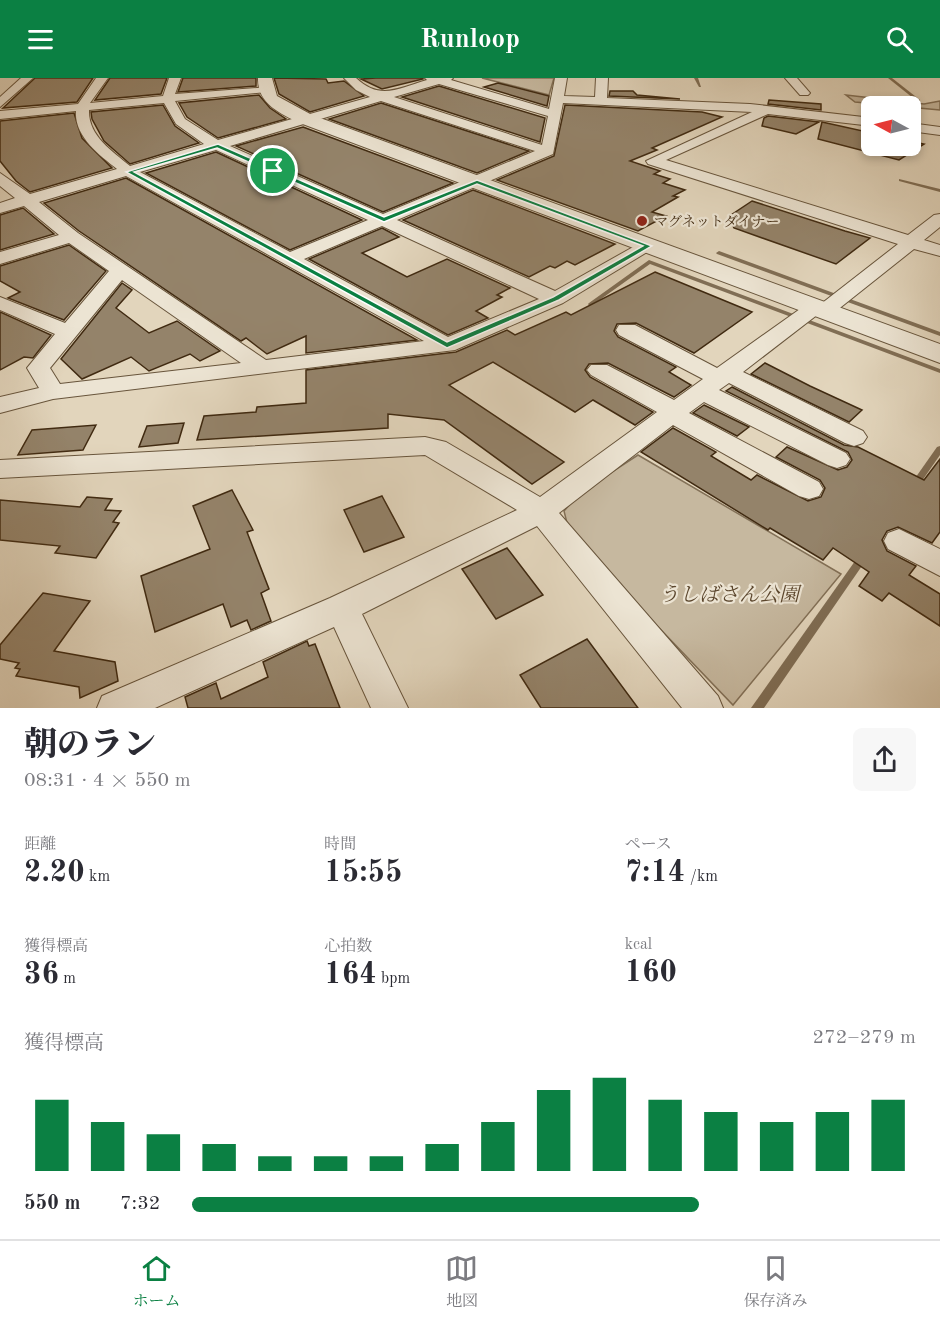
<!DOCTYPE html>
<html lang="ja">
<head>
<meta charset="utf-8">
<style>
  body { margin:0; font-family:"Old Standard TT","Noto Serif JP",serif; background:#f7f7f7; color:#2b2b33; height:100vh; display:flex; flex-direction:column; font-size:22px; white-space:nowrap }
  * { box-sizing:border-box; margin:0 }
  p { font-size:20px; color:#7c7c81 }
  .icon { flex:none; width:33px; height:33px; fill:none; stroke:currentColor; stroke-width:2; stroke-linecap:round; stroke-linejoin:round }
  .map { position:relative; height:630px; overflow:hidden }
  .side { display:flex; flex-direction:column; background:#fff; flex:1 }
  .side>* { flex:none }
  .needle { width:39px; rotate:277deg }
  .buttons { position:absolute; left:861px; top:18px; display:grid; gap:12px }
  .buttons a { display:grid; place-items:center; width:60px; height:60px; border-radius:9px; background:#fff; box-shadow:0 3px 9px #0003; font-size:30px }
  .pin { position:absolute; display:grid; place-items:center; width:51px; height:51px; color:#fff; margin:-26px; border:3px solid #fff; border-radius:50%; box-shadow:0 2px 6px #0007 }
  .round { display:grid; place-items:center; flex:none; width:63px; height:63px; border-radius:9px; background:#f7f7f7 }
  .summary { display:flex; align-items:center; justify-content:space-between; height:102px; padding:0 24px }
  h1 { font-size:33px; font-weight:800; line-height:45px }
  .stats { display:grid; grid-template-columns:repeat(3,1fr); gap:9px; height:102px; padding:6px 24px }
  .stats div { display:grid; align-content:center }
  .stats b { font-size:30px; font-weight:800 }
  .stats small { font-size:16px; font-weight:400 }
  .stats p { font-size:16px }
  .chart { height:168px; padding:12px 24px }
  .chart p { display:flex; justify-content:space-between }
  .chart svg { width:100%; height:108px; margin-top:6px; stroke:#0b8043; stroke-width:6 }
  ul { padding:0 24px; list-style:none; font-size:20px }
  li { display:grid; grid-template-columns:96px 72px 1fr; align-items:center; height:45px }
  li i { height:15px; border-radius:8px; background:#0b8043 }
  header { display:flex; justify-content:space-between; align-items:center; height:78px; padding:0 24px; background:#0b8043; color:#fff; font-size:27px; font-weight:800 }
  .menu { display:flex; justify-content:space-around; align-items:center; height:84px; border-top:2px solid #e1e1e2; background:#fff; font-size:16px; color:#7c7c81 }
  .menu a { display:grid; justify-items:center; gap:3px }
  .menu .on { color:#0b8043 }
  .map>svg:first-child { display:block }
  .green { fill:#c6b89f; stroke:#837158; stroke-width:1.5 }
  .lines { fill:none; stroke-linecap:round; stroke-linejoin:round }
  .stream { fill:#806e55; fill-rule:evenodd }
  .building { fill:#94836a; stroke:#402a11; stroke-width:1.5 }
  .minor-casing { stroke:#68553c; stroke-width:2 }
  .tertiary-casing { stroke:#68553c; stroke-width:2 }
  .minor { fill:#ece4d3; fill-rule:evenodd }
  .tertiary { fill:#ece4d3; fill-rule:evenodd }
  .route { fill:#0b8043; stroke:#fff; stroke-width:1.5; fill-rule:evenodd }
  .poi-dot { fill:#8f2418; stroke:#ece4d3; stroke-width:2 }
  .labels { text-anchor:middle; stroke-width:4.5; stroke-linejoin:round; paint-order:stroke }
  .far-poi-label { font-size:14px; fill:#402a11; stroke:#ece4d3; text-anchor:start }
  .near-park-label { font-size:20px; font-style:italic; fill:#5b462d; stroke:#ece4d3 }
</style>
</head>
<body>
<header><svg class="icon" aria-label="menu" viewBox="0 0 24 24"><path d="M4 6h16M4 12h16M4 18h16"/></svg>Runloop<svg class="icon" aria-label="search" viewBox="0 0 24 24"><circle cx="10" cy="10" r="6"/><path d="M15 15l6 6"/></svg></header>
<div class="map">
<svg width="940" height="630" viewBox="0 0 940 630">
  <rect width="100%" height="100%" fill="#e2d5bc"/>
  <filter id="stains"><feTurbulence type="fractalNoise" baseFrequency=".00333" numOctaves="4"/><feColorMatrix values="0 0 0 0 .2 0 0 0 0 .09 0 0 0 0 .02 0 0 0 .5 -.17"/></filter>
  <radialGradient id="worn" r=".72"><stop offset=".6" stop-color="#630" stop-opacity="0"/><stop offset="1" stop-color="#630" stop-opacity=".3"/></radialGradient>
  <g class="green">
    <path d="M482,0H554L549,17Z"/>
    <path d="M846,17L924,26L940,23V32L855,24Z"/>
    <path d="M638,377L841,496L733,627L570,457L564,433L581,414Z"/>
  </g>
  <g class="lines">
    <g class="stream">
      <path d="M694,0H698L701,9H699Z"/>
      <path d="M888,0H892L920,22V24H918Z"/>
      <path d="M899,101L940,111V114L899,103Z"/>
      <path d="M719,173L940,254V258L717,176L716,175Z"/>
      <path d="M649,182L940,291V295L650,186L594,226L599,234L596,236L594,235L588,226L589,225Z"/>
      <path d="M940,368V377L917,410H911L910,408L911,406L937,369Z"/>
      <path d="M863,475L866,476L868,479L866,482L764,630H751L860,476Z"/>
    </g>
  </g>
  <g class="building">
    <path d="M35,0H93L77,24L3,30Z"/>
    <path d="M110,0H167L161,16L95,22Z"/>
    <path d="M183,0H256V8L178,14Z"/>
    <path d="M274,0L326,1L328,5L344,3L364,18L310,34L279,16Z"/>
    <path d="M376,0H423V1L382,11L361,1Z"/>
    <path d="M498,5L549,18L547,28L484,9Z"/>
    <path d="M439,8L545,40L540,64L402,19Z"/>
    <path d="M610,13H633L637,17L680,21L609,18Z"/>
    <path d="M259,17L270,30L286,41L218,60L187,39L179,25Z"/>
    <path d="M769,22L821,26V32L768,26Z"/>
    <path d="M381,25L529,73L477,95L329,41Z"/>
    <path d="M163,27L175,48L199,65L130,86L104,63L92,41L91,34Z"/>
    <path d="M565,27L702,34L722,39L652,70L657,72L630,83L660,93L654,96L670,101L663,105L685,112L673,118L678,119L652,134L666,138L638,153L497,102L554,78Z"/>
    <path d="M74,35L82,60L112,90L30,114L16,103L0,83V43Z"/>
    <path d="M768,38L819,44L796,56L762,48L764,40Z"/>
    <path d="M822,44L872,55V68H910V63L924,66L899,82L818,61Z"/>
    <path d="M303,49L453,105L383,134L236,68Z"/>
    <path d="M216,74L362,142L290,172L146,95Z"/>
    <path d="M126,100L417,262L306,275V258L267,276L246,260L241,263L79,153L44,125Z"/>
    <path d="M473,112L615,166L575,187L567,183L555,190L550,188L529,199L403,142Z"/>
    <path d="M752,123L845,153L870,160L836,186L734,150L728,139Z"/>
    <path d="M23,130L54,156L0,172V137Z"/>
    <path d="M382,150L399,159L362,175L407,199L447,181L510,210L497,217L502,219L476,233L488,240L448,257L309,181Z"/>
    <path d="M69,167L106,193L64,242L8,220L20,214L0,203V188Z"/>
    <path d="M655,194L752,234L694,275L636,245L617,246L614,253L618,259L676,289L669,294L691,307L674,319L608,285L589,286L585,292L590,299L653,334L635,347L593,322L575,334L493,284L449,307L564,384L532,406L444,342L388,336V350L197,362L204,338L256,334L257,329L306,325V292L456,274L507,252L515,257L566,234L571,237Z"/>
    <path d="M122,205L132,212L116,230L149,255L177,243L220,273L200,283L190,276L149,293L131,279L82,301L61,281Z"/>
    <path d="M0,234L51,257L33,280L24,279L0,292Z"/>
    <path d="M765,285L810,308L862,332L849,344L751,296Z"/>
    <path d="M732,309L844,367L858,369L924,402L940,381V454L932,465L898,449L887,453L882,462L887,473L916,488L909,497L940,516V548L889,515L882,523L859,508L869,494L833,470L823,482L770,450L768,452L641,374L673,350L716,374L711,378L751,402L757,397L808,423L821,419L825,410L820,402L776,379L787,369L838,392L847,389L852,382L848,374L726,313Z"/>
    <path d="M704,327L749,349L737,358L693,335Z"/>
    <path d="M184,345L178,365L139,369L147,348Z"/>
    <path d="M96,347L83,372L18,377L32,352Z"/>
    <path d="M232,412L253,452L247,454L269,511L261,515L271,543L251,552L247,542L231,549L223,526L155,554L141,498L210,471L193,428Z"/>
    <path d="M382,418L404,459L364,474L344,432Z"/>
    <path d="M87,419L112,421L105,432L121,433L113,444L119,445L96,480L55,475L60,468L0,462V422L80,429Z"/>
    <path d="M507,470L543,517L496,541L462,491Z"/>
    <path d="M43,515L90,523L54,573L115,584L118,603L80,620L79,609L16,598L20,591L15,590L19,585L0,581V567Z"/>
    <path d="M587,561L638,630H541L520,597Z"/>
    <path d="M307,563L309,568L315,566L340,630H188L185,619L216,605L221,621L268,599L263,584Z"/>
  </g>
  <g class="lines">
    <defs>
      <g id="minor">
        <path d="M21,0H33L0,29V19Z"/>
        <path d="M96,0H108L90,25L163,18L169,0H181L175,16L270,9V13L266,14L175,23L185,41L218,62L370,19L356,12L344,0H356C380,23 399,10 427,2L425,0H453L451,2L549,31L555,0H567L564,18L595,19L596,0H608L607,20L750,26L872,40V48L768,36L666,82L908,157L934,137L940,136V149L924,162L940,167V178L914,171L831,237H817L743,294L863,353L867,359L863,365L854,368L845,365L729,305L719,312L846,375L850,381L846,387L837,390L828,387L704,324L689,335L819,404L823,411L819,418L809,421L799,418L673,347L559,435L718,618L723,630H682L537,448L362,536L408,630H371L334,549L155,630H97L102,618L330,520L517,432L425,377L0,400V382L425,359L446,364L540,419L657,334L591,297L587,292L591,287H607L674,322L703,301L619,257L616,252L619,247H635L717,290L807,226H821L898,166L648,86L646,83L752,34L563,25L553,76L397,142L555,213L642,164L648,163L657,168L563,225L455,272L53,321L0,335V319L39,310L27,290L55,256L0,232V219L65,245L109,193L69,165L0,186V174L59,157L24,128L0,135V125L15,120L0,108V95L30,116L117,91C99,77 74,58 76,33L0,41V33L78,26ZM439,6L548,38L542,67L394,19ZM381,23L535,73L383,136L230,68ZM164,25L176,46L204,66L130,88C112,73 88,58 89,32ZM216,72L368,142L290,174L140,94ZM126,98L424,263L266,282L78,155L39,124ZM382,148L539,221L448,259L304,181ZM122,202L241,285L60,306L50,290Z"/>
        <path d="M785,0H797L810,15L808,17H800Z"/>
        <path d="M910,45L940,49V57L910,53Z"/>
        <path d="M899,451L940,471V498L888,471L884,463L888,455Z"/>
      </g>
      <path id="tertiary" d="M258,0H272L277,18L312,37L940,266V285L300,45C280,36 257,25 258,0Z"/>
    </defs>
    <use href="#minor" class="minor-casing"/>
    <use href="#tertiary" class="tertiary-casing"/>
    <use href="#minor" class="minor"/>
    <use href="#tertiary" class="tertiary"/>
  </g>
  <path class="route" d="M218,66L384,139L477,102L652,168L559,222L447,270L126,94ZM217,70L384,144L477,106L643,168L553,219L447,264L134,94Z"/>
  <circle class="poi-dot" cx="642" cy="143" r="6"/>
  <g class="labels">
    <g class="far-poi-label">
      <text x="654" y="148">マグネットダイナー</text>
    </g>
    <g class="near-park-label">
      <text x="729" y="523">うしばさん公園</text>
    </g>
  </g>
  <rect width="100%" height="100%" filter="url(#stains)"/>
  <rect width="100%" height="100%" fill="url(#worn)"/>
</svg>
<div class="buttons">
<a><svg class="needle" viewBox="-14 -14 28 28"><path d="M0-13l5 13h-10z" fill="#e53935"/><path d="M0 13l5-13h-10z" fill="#7c7c81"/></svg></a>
</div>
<div class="pin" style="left:273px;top:93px;background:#1e9e55"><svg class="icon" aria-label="arrive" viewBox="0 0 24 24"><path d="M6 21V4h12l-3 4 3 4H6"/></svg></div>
</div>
<section class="side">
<div class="summary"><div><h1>朝のラン</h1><p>08:31 · 4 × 550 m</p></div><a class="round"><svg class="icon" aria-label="share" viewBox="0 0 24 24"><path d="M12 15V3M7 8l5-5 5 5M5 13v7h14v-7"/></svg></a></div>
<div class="stats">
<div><p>距離</p><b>2.20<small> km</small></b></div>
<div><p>時間</p><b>15:55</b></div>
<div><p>ペース</p><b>7:14<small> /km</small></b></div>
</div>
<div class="stats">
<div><p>獲得標高</p><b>36<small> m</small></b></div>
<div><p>心拍数</p><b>164<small> bpm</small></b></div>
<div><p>kcal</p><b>160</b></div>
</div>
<div class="chart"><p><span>獲得標高</span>272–279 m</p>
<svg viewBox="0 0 160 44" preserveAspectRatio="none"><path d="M5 44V15M15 44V24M25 44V29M35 44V33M45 44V38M55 44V38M65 44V38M75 44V33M85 44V24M95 44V11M105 44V6M115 44V15M125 44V20M135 44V24M145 44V20M155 44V15"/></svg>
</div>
<ul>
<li><b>550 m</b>7:32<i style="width:70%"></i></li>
</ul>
</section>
<nav class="menu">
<a class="on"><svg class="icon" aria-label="home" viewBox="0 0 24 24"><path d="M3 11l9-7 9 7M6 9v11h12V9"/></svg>ホーム</a>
<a><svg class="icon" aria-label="map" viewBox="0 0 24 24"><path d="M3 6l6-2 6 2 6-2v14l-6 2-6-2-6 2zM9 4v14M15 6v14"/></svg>地図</a>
<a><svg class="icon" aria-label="saved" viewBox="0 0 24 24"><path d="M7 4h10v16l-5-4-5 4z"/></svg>保存済み</a>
</nav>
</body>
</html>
